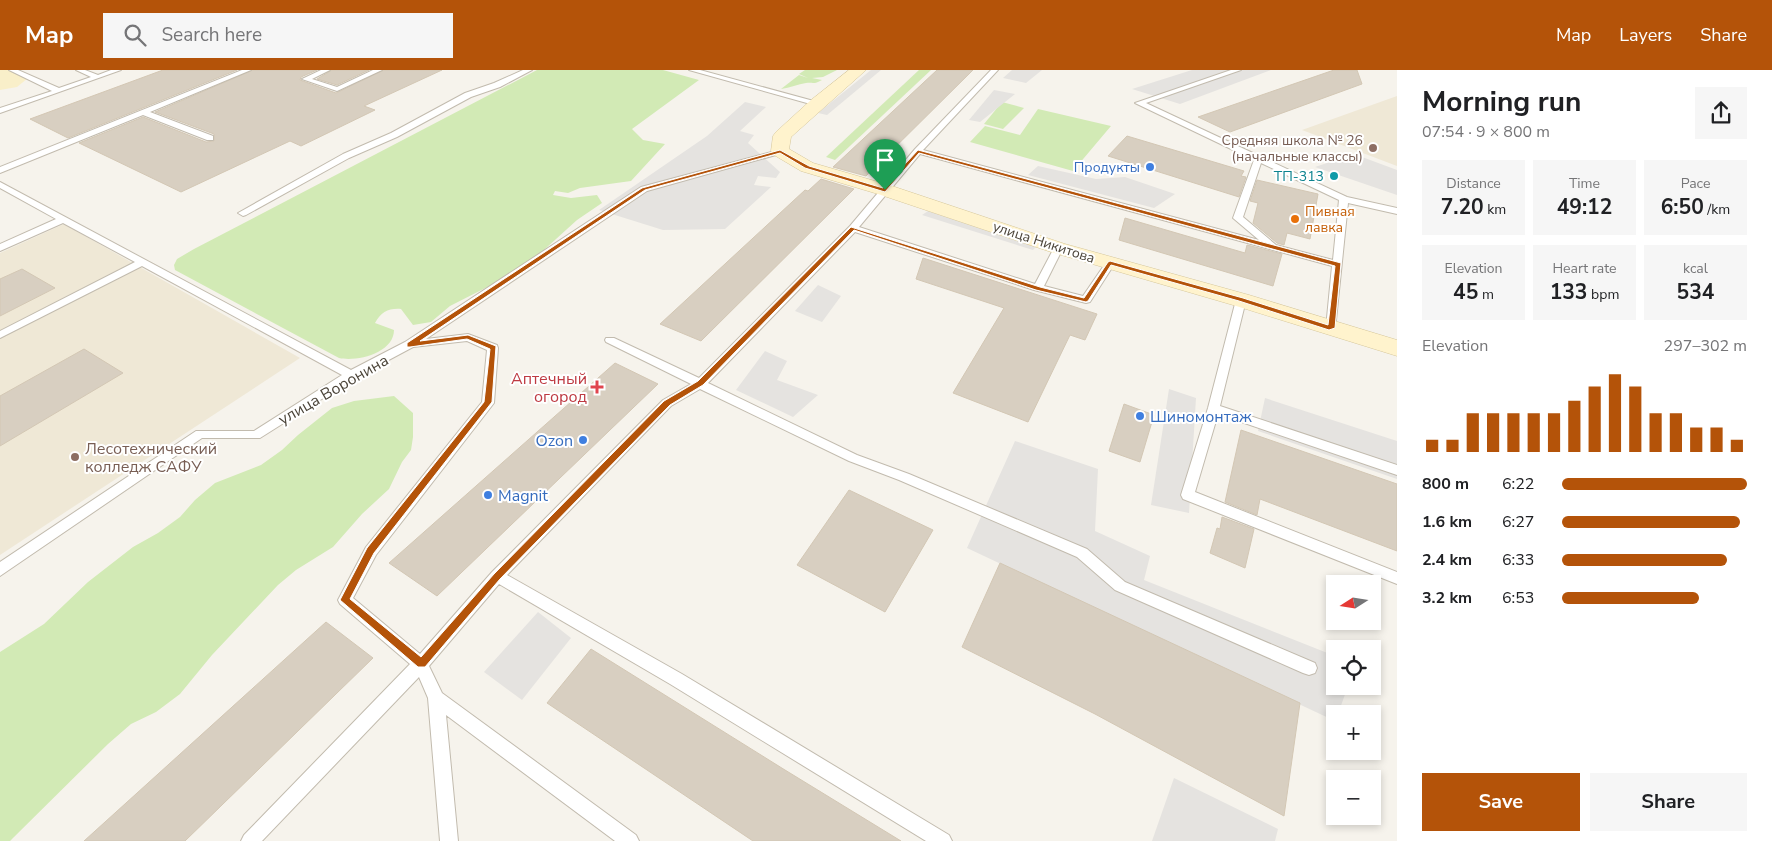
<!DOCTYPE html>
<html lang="en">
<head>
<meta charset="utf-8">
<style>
  body { margin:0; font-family:"Nunito Sans",sans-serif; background:#f6f6f6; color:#202124; height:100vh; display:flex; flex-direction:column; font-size:19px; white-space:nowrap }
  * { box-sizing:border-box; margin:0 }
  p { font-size:16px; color:#757577 }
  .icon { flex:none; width:28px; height:28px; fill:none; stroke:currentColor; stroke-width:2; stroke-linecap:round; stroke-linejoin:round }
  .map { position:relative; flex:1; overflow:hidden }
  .drawer { display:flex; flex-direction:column; background:#fff; width:375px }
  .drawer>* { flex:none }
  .needle { width:32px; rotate:258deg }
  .fabs { position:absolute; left:1326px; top:505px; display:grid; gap:10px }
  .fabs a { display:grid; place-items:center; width:55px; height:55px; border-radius:0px; background:#fff; box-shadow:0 2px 8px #0003; font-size:25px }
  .pin { position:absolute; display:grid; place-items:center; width:42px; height:42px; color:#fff; margin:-51px -21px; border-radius:50% 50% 50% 0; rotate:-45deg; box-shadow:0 0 5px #0007 }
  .pin .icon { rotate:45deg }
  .round { display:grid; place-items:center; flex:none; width:52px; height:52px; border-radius:0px; background:#f6f6f6 }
  .summary { display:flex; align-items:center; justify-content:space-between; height:85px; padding:0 25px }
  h1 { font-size:28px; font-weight:700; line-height:38px }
  .figures { display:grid; grid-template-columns:repeat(3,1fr); gap:8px; height:85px; padding:5px 25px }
  .figures div { display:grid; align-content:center; border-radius:0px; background:#f6f6f6; text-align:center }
  .figures b { font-size:21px; font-weight:700 }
  .figures small { font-size:14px; font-weight:400 }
  .figures p { font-size:14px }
  .chart { height:140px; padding:10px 25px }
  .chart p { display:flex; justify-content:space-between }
  .chart svg { width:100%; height:90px; margin-top:5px; stroke:#b45309; stroke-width:6 }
  .primary-button { display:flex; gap:10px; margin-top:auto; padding:10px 25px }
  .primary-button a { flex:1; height:58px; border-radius:0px; background:#b45309; color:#fff; font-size:20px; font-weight:700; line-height:58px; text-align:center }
  .primary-button a+a { background:#f6f6f6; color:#202124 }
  ul { padding:0 25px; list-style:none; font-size:16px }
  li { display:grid; grid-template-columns:80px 60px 1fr; align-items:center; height:38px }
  li i { height:12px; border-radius:6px; background:#b45309 }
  header { display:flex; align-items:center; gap:30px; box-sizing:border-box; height:70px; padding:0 25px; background:#b45309; color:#fff }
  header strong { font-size:24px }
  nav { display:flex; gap:28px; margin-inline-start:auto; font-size:18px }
  .search { width:350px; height:45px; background:#f6f6f6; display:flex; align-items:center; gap:12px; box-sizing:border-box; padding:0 18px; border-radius:0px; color:#757577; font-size:19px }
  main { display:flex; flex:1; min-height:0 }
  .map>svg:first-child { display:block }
  .education { fill:#efe8d6 }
  .green { fill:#d2eab5 }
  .sand { fill:#f9efc9 }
  .parking { fill:#e5e3e0 }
  .building { fill:#d8cfc1; stroke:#d3c7b4 }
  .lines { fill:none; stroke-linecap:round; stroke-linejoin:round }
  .lane-casing { stroke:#c2bbae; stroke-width:2 }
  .secondary-casing { stroke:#d6c79b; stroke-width:1 }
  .lane { fill:#fff; fill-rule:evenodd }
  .secondary { fill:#fff3cd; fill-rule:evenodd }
  .route { fill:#b45309; stroke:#fff; fill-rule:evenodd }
  .education-dot { fill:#8d6e63; stroke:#fff; stroke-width:2 }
  .shop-dot { fill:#3f7fe0; stroke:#fff; stroke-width:2 }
  .culture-dot { fill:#0f9aa8; stroke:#fff; stroke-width:2 }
  .food-dot { fill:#e8710a; stroke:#fff; stroke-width:2 }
  .health-dot { fill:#e0444e; stroke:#fff; stroke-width:2 }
  .labels { text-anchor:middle; stroke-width:4; stroke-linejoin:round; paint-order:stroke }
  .far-education-label { font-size:14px; fill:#785e54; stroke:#fff; text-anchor:end }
  .far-shop-label { font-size:14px; fill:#366cbe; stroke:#fff; text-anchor:end }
  .far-culture-label { font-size:14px; fill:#0d838f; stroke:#fff; text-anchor:end }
  .far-food-label { font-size:14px; fill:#c56008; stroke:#fff; text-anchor:start }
  .far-street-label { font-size:14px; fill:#4b4439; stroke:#fff }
  .health-label { font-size:16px; fill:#be3a42; stroke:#fff; text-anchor:end }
  .street-label { font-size:16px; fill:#4b4439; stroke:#fff }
  .shop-label { font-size:16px; fill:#366cbe; stroke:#fff; text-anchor:start }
  .education-label { font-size:16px; fill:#785e54; stroke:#fff; text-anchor:start }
</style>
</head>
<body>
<header>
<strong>Map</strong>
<div class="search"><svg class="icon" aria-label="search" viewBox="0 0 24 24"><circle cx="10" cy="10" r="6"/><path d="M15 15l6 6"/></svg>Search here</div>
<nav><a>Map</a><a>Layers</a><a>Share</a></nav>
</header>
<main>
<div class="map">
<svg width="1397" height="771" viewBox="0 0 1397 771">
  <rect width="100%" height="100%" fill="#f6f3ec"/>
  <g class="education">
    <path d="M1397,26V96L1302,60Z"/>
    <path d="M64,154L300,288L0,485V183Z"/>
  </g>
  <g class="green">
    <path d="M537,0H663L699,10L632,59L643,70L665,74L631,111L580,118L568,123L555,121L553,125L571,128L597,125L602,133L577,150L523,199L450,236L431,252L413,255L401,239C389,238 381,242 375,253L394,260C394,283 357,292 339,288L175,200L174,195L177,189L194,179Z"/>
    <path d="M805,0H837L823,7L812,8L822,10C813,15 814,12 806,13C798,14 790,18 781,19L799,5L808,8L799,4Z"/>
    <path d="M919,0H931L835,90L826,87Z"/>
    <path d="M1002,32L1024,38L1003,59L984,54Z"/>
    <path d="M1038,39L1111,56L1073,101L970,72L985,56L1020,65Z"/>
    <path d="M394,326L413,343V367L411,380L402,392L389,419L362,444L333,477L296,500L278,515L212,585L180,624L156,642L131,654L108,674L13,768L10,771H0V582L44,554L88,512L133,477L158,463L180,447L195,430L215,413L261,395L282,380L298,365L332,338L354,331Z"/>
  </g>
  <path class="sand" d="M0,0H11L28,8L17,17L0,20Z"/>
  <g class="parking">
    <path d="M871,0H881L827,45L818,43Z"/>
    <path d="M1012,0H1042L1026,13L1003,8Z"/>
    <path d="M1192,0H1271L1180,34L1132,19Z"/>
    <path d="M994,20L1015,24L980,52L969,50Z"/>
    <path d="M745,32L766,37L740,61L754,65L748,73L780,102L776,108L758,106L754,115L771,117L725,159L663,160L599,140L707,66Z"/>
    <path d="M1354,84L1397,100V125L1315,97Z"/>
    <path d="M1038,96L1096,109L1125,107L1175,124L1154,138L1028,105Z"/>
    <path d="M928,141L1037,176L1033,180L922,145Z"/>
    <path d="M818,215L841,226L822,252L795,241Z"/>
    <path d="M765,281L787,291L777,310L818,325L793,347L736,320Z"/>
    <path d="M1169,319L1196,328L1189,443L1151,435Z"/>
    <path d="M1265,328L1397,371V409L1258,361Z"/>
    <path d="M1015,371L1098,399L1095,461L1150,486L1144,510L1335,586V616H1348L1338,644H1335V651L967,478Z"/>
    <path d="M538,542L571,568L522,630L484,602Z"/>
    <path d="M1174,708L1278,759L1275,771H1152Z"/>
  </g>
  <g class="building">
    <path d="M163,0H237L68,68L30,49Z"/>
    <path d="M253,0H317L301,7L300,10L336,23L384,0H442L364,36L375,40L301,76L290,71L181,122L79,73L143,47L206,72L214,71V64L155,42Z"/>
    <path d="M332,0H369L337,15L317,9Z"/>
    <path d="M937,0H973L866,106L833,97Z"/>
    <path d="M1334,0H1357L1362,14L1230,62L1198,47Z"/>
    <path d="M1127,66L1244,101L1241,106L1246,107L1239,127L1108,86Z"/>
    <path d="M821,109L854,119L701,271L660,254L805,120L808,121Z"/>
    <path d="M1257,110L1318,124L1310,169L1287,163L1284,175L1277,173L1253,153L1258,133L1250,131Z"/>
    <path d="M1125,148L1245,183L1247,175L1282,184L1273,216L1119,170Z"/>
    <path d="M923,188L1097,244L1085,270L1070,265L1028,352L953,323L1004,238L916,209Z"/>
    <path d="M22,199L55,218L0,246V209Z"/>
    <path d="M84,279L123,303L0,376V326Z"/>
    <path d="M615,293L658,314L437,526L389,493Z"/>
    <path d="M1124,334L1154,345L1140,392L1109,381Z"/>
    <path d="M1241,360L1397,414V481L1260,429L1257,445L1225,432Z"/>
    <path d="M849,420L933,460L885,542L797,495Z"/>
    <path d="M1222,447L1254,459L1245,498L1210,483L1217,458L1220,459Z"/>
    <path d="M1000,493L1300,633L1284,746L1095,644L962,577Z"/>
    <path d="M326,552L373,588L185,771H84Z"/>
    <path d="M591,579L785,700L901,771H753L547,633Z"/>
  </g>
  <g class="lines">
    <defs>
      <g id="lane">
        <path d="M9,0H18L59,18L91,7L76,0H85L98,5L111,0H121L0,43V38L52,21Z"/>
        <path d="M242,0H251L150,42L213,66V70H207L143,45L0,103V97Z"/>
        <path d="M321,0H330L312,9L337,17L373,0H382L337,21L302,9Z"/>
        <path d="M523,0H532L500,17L471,27L397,67L349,88L246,145L243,146L238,143L343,84L391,63L465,23L494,13Z"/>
        <path d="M689,0H700L821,33L814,35Z"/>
        <path d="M991,0H998L923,80L1259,170L1233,148L1254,90L1135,33L1231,0H1241L1146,33L1347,127L1397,138V144L1348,133L1335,260L1331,261L1326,258L1332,196L920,84L859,157L1035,214L1055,176H1061L1063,178L1044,216L1083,226L1107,191H1113L1115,193L1090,232L1086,233L1034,220L855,162L708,313L857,385L909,404L1087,479L1125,512L1315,593L1317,598L1315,603L1309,605L1303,603L1115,520L1077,487L899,410L849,391L700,319L671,336L507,505L682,604L949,765L952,771H926L670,614L499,514L429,596L442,623L636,765L639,771H615L446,645L458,771H440L428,628L419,607L262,771H241L244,765L410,594L340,534L338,530L366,477L482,332L487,280L467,271L413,277L355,308L260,368H202L0,506V492L196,361H254L342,305L142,196L0,268V261L135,192L63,153L0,181V174L56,149L0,118V112L351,300L405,272L641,117L783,79V83L647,121L426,269L468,264L497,275L498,278L494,333L376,485L353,528L420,584L492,502L663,330L691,314L606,272L605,270L606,268H614L699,308L850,156L915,79ZM1261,93L1339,130L1333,190L1276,175L1243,147Z"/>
        <path d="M1241,227L1246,230L1220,336L1397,395V405L1218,344L1195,422L1397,502V514L1183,429L1181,425L1208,338L1236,230Z"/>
      </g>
      <path id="secondary" d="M849,0H866L791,67L789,79L813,93L892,116L1065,174L1249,225L1397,270V286L1233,235L1051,182L878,124L801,101L774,85L771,81L773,66L776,62L811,30Z"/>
    </defs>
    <use href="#lane" class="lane-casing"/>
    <use href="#secondary" class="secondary-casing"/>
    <use href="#lane" class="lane"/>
    <use href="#secondary" class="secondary"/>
  </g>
  <path class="route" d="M780,80L809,96L883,118L918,80L1341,193L1335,258L1329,260L1239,231L1111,195L1088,231L1086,232L1036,220L854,160L703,315L670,335L500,509L425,597H418L340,530L367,478L484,332L490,279L467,269L410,277H407V273L642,118ZM780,83L805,98L885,122L919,83L1335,196L1328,255L1243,228L1110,191L1108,192L1084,228L1040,217L851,157L698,311L664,331L494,504L421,587L350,529L374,483L492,332L496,276L468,265L420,271L645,120Z"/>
  <g class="education-dot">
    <circle cx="1373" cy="78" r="5"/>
    <circle cx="75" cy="387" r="5"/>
  </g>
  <g class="shop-dot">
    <circle cx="1150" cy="97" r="5"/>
    <circle cx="1140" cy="346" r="5"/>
    <circle cx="583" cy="370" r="5"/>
    <circle cx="488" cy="425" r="5"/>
  </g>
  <circle class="culture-dot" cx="1334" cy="106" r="5"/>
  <circle class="food-dot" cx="1295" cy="149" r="5"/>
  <path class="health-dot" d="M594.5 309.5h5v5h5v5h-5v5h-5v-5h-5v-5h5z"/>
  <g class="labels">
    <g class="far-education-label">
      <text x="1363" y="75">Средняя школа № 26<tspan x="1363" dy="16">(начальные классы)</tspan></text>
    </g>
    <g class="far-shop-label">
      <text x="1140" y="102">Продукты</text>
    </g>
    <g class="far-culture-label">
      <text x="1324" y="111">ТП-313</text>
    </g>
    <g class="far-food-label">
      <text x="1305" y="146">Пивная<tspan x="1305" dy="16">лавка</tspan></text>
    </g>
    <g class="far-street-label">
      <text transform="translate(1044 172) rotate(18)" y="5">улица Никитова</text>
    </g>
    <g class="health-label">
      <text x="587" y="314">Аптечный<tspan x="587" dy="18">огород</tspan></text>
    </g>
    <g class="street-label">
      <text transform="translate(333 319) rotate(-30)" y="6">улица Воронина</text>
    </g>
    <g class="shop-label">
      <text x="1150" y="352">Шиномонтаж</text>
      <text x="573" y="376" text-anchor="end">Ozon</text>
      <text x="498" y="431">Magnit</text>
    </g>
    <g class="education-label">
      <text x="85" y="384">Лесотехнический<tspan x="85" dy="18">колледж САФУ</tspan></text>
    </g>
  </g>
</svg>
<div class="fabs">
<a><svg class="needle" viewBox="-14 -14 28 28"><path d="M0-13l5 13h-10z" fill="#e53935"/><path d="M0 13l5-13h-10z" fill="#757577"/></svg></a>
<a><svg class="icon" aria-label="locate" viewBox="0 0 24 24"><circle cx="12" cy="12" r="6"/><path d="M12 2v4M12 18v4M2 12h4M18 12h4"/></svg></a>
<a>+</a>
<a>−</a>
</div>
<div class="pin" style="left:885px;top:120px;background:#1e9e55"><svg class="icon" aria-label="arrive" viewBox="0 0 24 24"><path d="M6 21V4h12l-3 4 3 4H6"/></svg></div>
</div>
<section class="drawer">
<div class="summary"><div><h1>Morning run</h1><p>07:54 · 9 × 800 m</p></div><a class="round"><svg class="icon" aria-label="share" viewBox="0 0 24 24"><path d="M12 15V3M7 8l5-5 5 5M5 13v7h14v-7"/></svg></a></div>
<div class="figures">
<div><p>Distance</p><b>7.20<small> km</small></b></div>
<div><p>Time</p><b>49:12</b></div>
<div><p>Pace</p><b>6:50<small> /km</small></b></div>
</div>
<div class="figures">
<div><p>Elevation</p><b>45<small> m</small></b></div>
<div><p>Heart rate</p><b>133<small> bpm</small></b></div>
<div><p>kcal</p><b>534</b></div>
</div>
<div class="chart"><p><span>Elevation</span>297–302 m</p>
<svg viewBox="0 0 160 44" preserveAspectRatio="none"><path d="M5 44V38M15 44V38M25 44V25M35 44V25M45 44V25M55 44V25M65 44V25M75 44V19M85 44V12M95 44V6M105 44V12M115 44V25M125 44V25M135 44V32M145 44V32M155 44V38"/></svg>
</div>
<ul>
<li><b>800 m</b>6:22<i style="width:100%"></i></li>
<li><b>1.6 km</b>6:27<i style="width:96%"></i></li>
<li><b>2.4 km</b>6:33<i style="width:89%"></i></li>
<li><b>3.2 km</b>6:53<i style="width:74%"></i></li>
</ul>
<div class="primary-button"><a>Save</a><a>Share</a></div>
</section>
</main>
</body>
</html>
